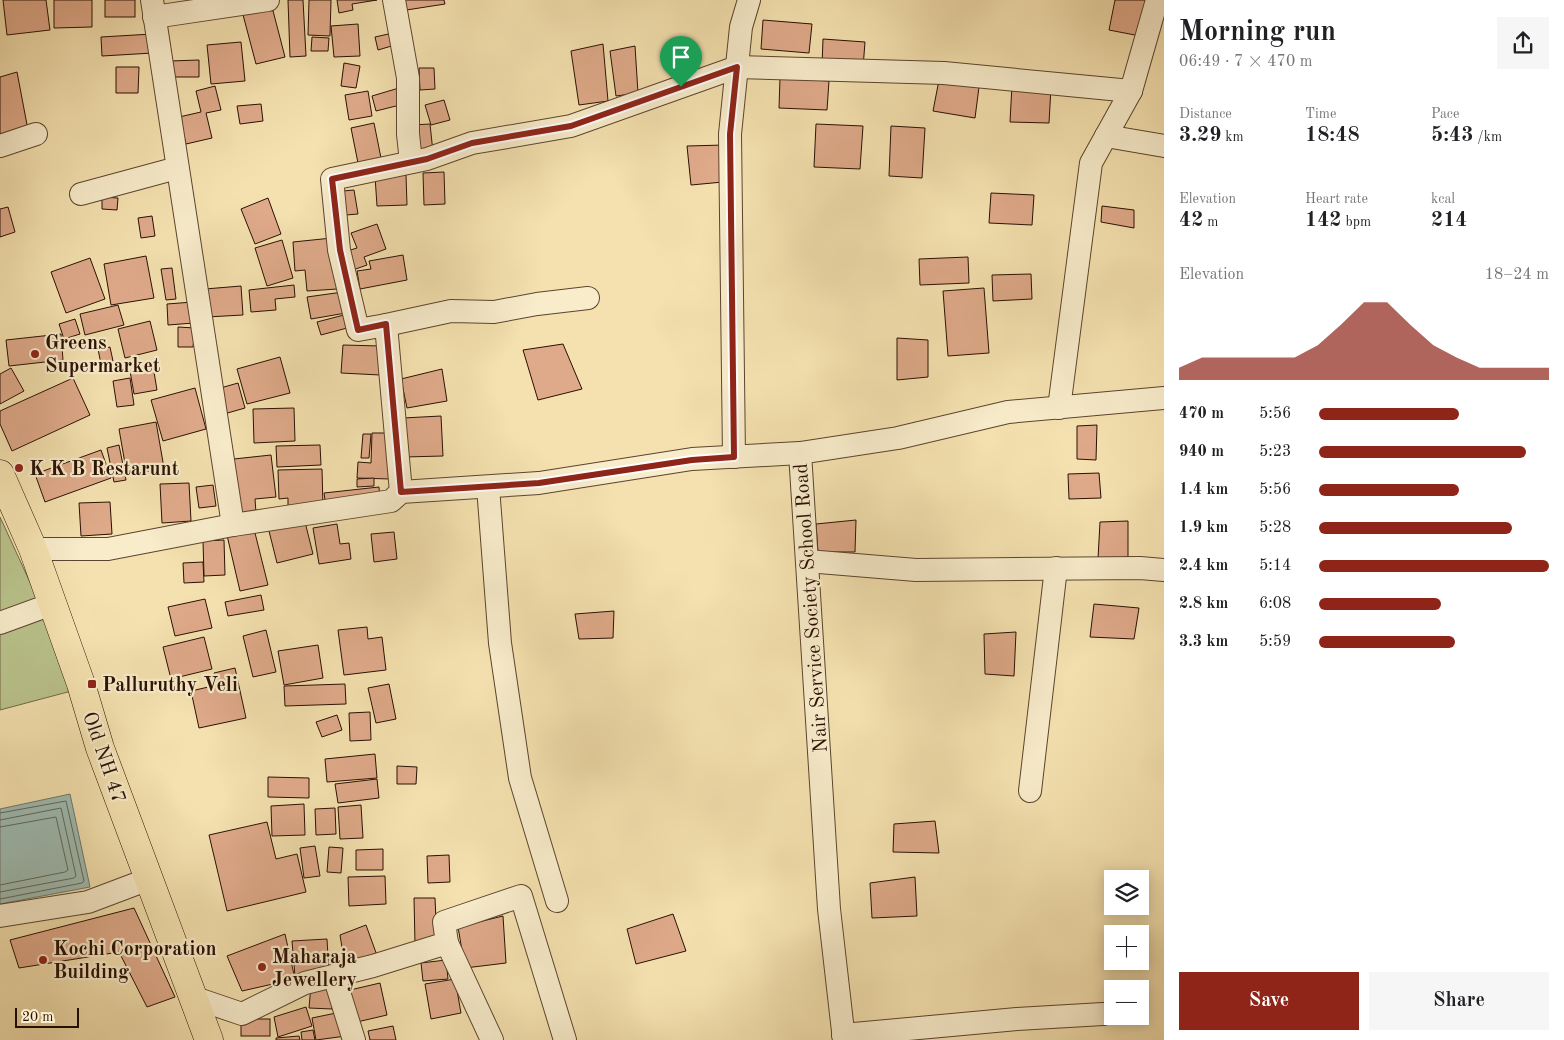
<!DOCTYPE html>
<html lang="en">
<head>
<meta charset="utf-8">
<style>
  body { margin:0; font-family:"Old Standard TT",serif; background:#f6f6f6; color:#202124; height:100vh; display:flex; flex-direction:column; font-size:19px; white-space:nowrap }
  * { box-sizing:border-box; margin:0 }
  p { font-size:16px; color:#757577 }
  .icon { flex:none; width:28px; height:28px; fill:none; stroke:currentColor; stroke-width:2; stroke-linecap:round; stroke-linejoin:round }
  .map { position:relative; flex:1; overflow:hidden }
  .drawer { display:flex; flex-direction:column; background:#fff; width:400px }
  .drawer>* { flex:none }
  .controls { position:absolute; left:1104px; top:870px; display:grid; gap:10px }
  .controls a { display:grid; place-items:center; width:45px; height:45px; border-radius:0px; background:#fff; box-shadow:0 2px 12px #0003; font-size:25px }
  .scale { position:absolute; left:15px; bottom:12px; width:64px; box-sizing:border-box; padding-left:5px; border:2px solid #2a1003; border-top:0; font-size:14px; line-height:18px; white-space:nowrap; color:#2a1003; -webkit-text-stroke:4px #f8eccb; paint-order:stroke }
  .pin { position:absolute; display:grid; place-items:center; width:42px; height:42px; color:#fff; margin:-51px -21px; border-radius:50% 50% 50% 0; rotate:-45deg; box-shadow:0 0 5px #0007 }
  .pin .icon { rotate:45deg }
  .round { display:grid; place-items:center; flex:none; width:52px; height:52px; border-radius:0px; background:#f6f6f6 }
  .summary { display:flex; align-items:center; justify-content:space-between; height:85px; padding:0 15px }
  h1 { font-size:28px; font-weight:600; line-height:38px }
  .stats { display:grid; grid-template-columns:repeat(3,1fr); gap:8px; height:85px; padding:5px 15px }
  .stats div { display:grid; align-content:center }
  .stats b { font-size:21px; font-weight:600 }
  .stats small { font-size:14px; font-weight:400 }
  .stats p { font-size:14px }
  .chart { height:140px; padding:10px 15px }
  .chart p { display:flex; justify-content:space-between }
  .chart svg { width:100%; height:90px; margin-top:5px; fill:#8f2418; opacity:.7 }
  .cta { display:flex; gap:10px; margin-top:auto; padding:10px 15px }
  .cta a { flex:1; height:58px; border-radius:0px; background:#8f2418; color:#fff; font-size:20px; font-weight:600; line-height:58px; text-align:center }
  .cta a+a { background:#f6f6f6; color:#202124 }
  ul { padding:0 15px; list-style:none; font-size:16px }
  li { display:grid; grid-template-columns:80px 60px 1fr; align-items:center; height:38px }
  li i { height:12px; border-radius:6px; background:#8f2418 }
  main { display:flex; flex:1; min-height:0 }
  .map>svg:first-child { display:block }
  .green { fill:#bac38c; stroke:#726a48 }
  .water { fill:#9ebcb3; stroke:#70776d }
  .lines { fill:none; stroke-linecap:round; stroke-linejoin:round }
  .shore { stroke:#64665b; stroke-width:1 }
  .building { fill:#dfaa8a; stroke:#2a1003 }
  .minor-casing { stroke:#5c442e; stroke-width:24 }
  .major-casing { stroke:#2a1003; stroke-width:29 }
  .minor { stroke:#f8eccb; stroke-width:22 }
  .major { stroke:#f4e1af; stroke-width:28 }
  .route-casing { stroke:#fff; stroke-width:10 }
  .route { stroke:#8f2418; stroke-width:6 }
  .poi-dot { fill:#8f2418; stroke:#f8eccb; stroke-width:2 }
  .labels { text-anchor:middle; stroke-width:4.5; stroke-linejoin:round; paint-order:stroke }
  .poi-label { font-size:20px; font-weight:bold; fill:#2a1003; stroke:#f8eccb; text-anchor:start }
  .street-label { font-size:20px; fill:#2a1003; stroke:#f8eccb }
</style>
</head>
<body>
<main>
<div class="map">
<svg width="1164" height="1040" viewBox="0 0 1164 1040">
  <rect width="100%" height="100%" fill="#f4e1af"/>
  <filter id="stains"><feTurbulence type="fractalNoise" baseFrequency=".004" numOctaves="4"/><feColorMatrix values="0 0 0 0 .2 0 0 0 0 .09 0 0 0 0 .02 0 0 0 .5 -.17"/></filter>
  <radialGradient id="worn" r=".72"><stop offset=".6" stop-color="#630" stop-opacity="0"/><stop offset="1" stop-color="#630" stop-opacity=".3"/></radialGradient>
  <path class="green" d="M0,517L79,689L0,710Z"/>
  <path class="water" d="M70,794L90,887L0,904V809Z"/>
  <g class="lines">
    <g class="shore">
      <path d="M0,813L66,801L84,881L82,883L0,899"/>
      <path d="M0,820L61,808L76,876L74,878L0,892"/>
      <path d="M0,827L56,817L68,870L65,872L0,885"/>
    </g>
  </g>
  <g class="building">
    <path d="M3,0H46L50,30L7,35Z"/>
    <path d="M54,0H92V27L54,28Z"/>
    <rect x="105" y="0" width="30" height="17"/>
    <path d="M288,0H303L306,56L290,57Z"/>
    <path d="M309,0H331L330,36L308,35Z"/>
    <path d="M337,0H377L352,4L353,10L339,13Z"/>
    <path d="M397,0H444L445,4L400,11Z"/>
    <path d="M1115,0H1147L1140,36L1109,30Z"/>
    <path d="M271,3L285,57L256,64L242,11Z"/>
    <path d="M763,20L812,24L809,53L761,49Z"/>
    <path d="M358,24L360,56L334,57L331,26Z"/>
    <path d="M393,33L395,45L378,50L375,37Z"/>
    <path d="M152,34L153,53L102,56L101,37Z"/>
    <path d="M312,37L329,38L328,51H311Z"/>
    <path d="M823,39L865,42L863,68L822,66Z"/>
    <path d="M241,42L245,81L211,84L207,45Z"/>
    <path d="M603,44L608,101L579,105L571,51Z"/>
    <path d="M635,46L638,93L616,96L610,51Z"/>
    <path d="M199,60V77H170V61Z"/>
    <path d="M344,63L360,66L356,88L341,86Z"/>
    <path d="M116,67H139L138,93H116Z"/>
    <path d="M419,68H434L435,89L420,90Z"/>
    <path d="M17,72L28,130L0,140V77Z"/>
    <path d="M780,78L829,81L827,110L779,108Z"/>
    <path d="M939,80L979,87L975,118L933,111Z"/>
    <path d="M1012,85L1051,87L1049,123L1010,122Z"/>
    <path d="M215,86L221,110L206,113L212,138L186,144L179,117L201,112L196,91Z"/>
    <path d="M399,88L404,104L376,111L372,96Z"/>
    <path d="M368,91L372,116L349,120L345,95Z"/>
    <path d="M444,100L450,120L431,125L425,105Z"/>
    <path d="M261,104L263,121L240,124L237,106Z"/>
    <path d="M374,123L382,163L359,168L351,128Z"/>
    <path d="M430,124L433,152L414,154L412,125Z"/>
    <path d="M816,124L863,126L860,169L814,167Z"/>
    <path d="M891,126L925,128L922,178L889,176Z"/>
    <path d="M724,145L723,182L691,185L687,146Z"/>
    <path d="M444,172L445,204L424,205L423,173Z"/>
    <path d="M406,175L407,205L377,206L375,176Z"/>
    <path d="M354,190L358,214L346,215L343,191Z"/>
    <path d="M991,193L1034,195L1032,225L989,223Z"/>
    <path d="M102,197L118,198L117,210L102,209Z"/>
    <path d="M268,198L281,234L255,244L241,209Z"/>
    <path d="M1102,206L1134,210V228L1101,222Z"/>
    <path d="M8,207L15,232L0,237V209Z"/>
    <path d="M152,216L155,236L141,238L138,218Z"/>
    <path d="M377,224L386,249L364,257L367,265L350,271L344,252L357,248L351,233Z"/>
    <path d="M332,238L337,289L307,291L305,270L295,271L293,242Z"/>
    <path d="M282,240L293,278L267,286L255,248Z"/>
    <path d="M403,255L407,280L360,289L357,271L371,269L369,261Z"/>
    <path d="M146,256L154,298L111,305L104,264Z"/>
    <path d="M968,257L969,283L920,285L919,259Z"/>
    <path d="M90,258L105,299L66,313L51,272Z"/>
    <path d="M172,268L176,299L166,300L161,269Z"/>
    <path d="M1031,274L1032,299L993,301L992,275Z"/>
    <path d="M294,285L295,297L275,299L276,310L251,312L249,290Z"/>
    <path d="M241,286L243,315L207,317L205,289Z"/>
    <path d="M984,288L989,353L948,356L943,291Z"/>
    <path d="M343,292L346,313L311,319L307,297Z"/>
    <path d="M193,302L194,323L168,325L167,304Z"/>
    <path d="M118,305L124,325L85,335L80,314Z"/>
    <path d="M344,315L347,328L321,335L317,322Z"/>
    <path d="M75,319L80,334L64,339L59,324Z"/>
    <path d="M150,321L157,350L125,358L118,329Z"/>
    <path d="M178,327L195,328L193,347H178Z"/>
    <path d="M61,334L63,360L9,366L6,340Z"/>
    <path d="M897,338L928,340V377L897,380Z"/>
    <path d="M563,344L582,389L538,400L523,350Z"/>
    <path d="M343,345L381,346L380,375L341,373Z"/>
    <path d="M110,347L113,361L101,364L98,349Z"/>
    <path d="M280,357L290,393L247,404L237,369Z"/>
    <path d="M153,366L157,390L134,394L130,371Z"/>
    <path d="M11,368L24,391L0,404V374Z"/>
    <path d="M442,369L447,401L407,408L401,379Z"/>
    <path d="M73,378L90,415L12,451L0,424V411Z"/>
    <path d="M130,378L134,405L117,407L113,381Z"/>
    <path d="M238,383L245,408L224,414L217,389Z"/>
    <path d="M195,388L206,429L163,441L151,400Z"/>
    <path d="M294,408L295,441L254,443L253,409Z"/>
    <path d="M441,416L443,456L404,457L403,418Z"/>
    <path d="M156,422L164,468L127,475L119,429Z"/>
    <path d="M1097,425L1096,460L1077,459V426Z"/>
    <path d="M372,433H392L390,479L357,478L358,462L371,463Z"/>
    <path d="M363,434H371L369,458H361Z"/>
    <path d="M119,445L126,480L114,482L107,448Z"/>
    <path d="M320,445L321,465L277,467L276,446Z"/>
    <path d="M101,450L111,478L45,502L35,474Z"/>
    <path d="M271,455L276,497L255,499L256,513L241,515L234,459Z"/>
    <path d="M322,469L323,507L288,508V498L279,499L278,470Z"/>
    <path d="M1099,473L1101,498L1069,499L1068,474Z"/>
    <path d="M374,478V486L357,487V479Z"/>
    <path d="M189,483L191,521L162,523L160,484Z"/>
    <path d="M213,485L216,506L199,508L196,487Z"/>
    <path d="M379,487L380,500L326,506L324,493Z"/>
    <path d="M110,502L112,534L81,536L79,503Z"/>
    <path d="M304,518L313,554L277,563L268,527Z"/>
    <path d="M856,520L855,552H818L816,524Z"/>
    <path d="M1128,521V557L1098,559L1100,522Z"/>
    <path d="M337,524L340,544L349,543L351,559L319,564L313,528Z"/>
    <path d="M253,525L268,585L240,591L226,531Z"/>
    <path d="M394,532L397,559L374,562L371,534Z"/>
    <path d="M224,540L225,575L204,576L203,541Z"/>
    <path d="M203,562L204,582L184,583L183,563Z"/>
    <path d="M261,595L264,610L228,616L225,602Z"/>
    <path d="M205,599L212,628L175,636L168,607Z"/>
    <path d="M1094,604L1139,608L1134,639L1090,637Z"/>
    <path d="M614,611L613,638L579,639L575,614Z"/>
    <path d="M367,627L368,639L382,637L386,670L344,675L338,630Z"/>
    <path d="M266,630L276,672L253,677L243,636Z"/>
    <path d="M1016,632L1014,676L985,674L984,634Z"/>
    <path d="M204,637L212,669L171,679L163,647Z"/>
    <path d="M318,645L323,678L284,685L278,651Z"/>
    <path d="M235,668L246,718L199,728L191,691L217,685L214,673Z"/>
    <path d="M345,684L346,704L285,706L284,686Z"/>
    <path d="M389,684L396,719L376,723L368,688Z"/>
    <path d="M370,712L371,740L350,741L349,713Z"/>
    <path d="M337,715L342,730L322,737L316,722Z"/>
    <path d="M375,754L377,778L327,782L325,759Z"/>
    <path d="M397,766L417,767L416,784H397Z"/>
    <path d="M268,777L309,778V798L268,797Z"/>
    <path d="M377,779L379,798L338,803L335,784Z"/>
    <path d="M304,804L305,835L272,836L271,806Z"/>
    <path d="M361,805L363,838L340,839L338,807Z"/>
    <path d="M335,808L336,834L316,835L315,809Z"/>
    <path d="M935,821L939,853L893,852L894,824Z"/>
    <path d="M267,822L276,859L297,854L306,892L227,911L209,835Z"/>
    <path d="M315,846L320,876L304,878L300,848Z"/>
    <path d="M329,847L343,848L341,873L327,872Z"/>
    <path d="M383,849V870H356V850Z"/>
    <path d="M449,855L450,882L428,883L427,856Z"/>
    <path d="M385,876L386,904L349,906L348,877Z"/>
    <path d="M915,877L917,916L872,918L870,883Z"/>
    <path d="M414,898H435L437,943L415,944Z"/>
    <path d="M134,908L175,997L147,1007L119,952L19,968L10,940Z"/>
    <path d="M673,914L686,951L636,964L627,929Z"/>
    <path d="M503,916L506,963L465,968L458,927Z"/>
    <path d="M366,925L379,961L345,966L340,935Z"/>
    <path d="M285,934L295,979L242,991L227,956Z"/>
    <path d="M327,939L329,974L295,976L292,941Z"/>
    <path d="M446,960L448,979L423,981L421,963Z"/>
    <path d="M455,979L461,1013L431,1019L425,984Z"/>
    <path d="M380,983L387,1015L357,1022L350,990Z"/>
    <path d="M311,985L334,987L332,1009L309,1008Z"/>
    <path d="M306,1007L312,1026L278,1037L274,1017Z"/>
    <path d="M341,1012L346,1036L316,1040L312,1018Z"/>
    <rect x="241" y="1019" width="29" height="17"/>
    <path d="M393,1026L396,1040H370L368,1031Z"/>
    <path d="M313,1030L315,1040H302L301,1032Z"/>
    <path d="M299,1036L300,1040H276V1038Z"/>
  </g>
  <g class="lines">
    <defs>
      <g id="minor">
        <path d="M152,0L233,525"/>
        <path d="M394,0L408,78V134L411,162"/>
        <path d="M154,17L268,0"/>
        <path d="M1106,136L1164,146"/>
        <path d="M0,146L36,134"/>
        <path d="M81,194L177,168"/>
        <path d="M386,325L451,311L494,312L537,304L588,298"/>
        <path d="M1059,408L1091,163L1131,91L1157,0"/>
        <path d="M734,457L730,134L741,27L749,0"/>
        <path d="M488,487L500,643L520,778L557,901"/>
        <path d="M401,492L386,325L358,330L339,250L332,179L427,159L472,143L571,126L737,67L944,73L1131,91"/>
        <path d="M33,549H108L233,525L391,501L401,492L539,483L692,459L800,453"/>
        <path d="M807,561L916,570L1140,568L1164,570"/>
        <path d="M0,623L52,604"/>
        <path d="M1030,791L1056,568"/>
        <path d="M0,916L88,902L149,879"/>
        <path d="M447,943L444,922L521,896L565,1040"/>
        <path d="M334,976L354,1040"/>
        <path d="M192,997L242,1014L305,983L373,966L447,943L492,1040"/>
        <path d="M843,1035L1017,1019L1103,1014"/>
        <path d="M844,1040L829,909L800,453L898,438L1008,412L1164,398"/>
      </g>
      <path id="major" d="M0,474L33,549L81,684L100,748L209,1040"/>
    </defs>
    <use href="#minor" class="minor-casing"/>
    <use href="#major" class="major-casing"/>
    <use href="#minor" class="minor"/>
    <use href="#major" class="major"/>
  </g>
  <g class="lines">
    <defs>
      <path id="route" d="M737,67L730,134L734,457L692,460L539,483L401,492L386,324L358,330L340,250L332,179L427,159L472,143L571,126Z"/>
    </defs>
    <use href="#route" class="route-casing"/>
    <use href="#route" class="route"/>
  </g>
  <g class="poi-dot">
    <circle cx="35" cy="354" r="5"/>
    <circle cx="19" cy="468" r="5"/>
    <rect x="87" y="679" width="10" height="10" rx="2.5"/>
    <circle cx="43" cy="960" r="5"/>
    <circle cx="262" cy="967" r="5"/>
  </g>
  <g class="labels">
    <g class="poi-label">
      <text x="45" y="349">Greens<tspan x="45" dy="23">Supermarket</tspan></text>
      <text x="29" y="475">K K B Restarunt</text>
      <text x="102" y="691">Palluruthy Veli</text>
      <text x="53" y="955">Kochi Corporation<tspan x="53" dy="23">Building</tspan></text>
      <text x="272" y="963">Maharaja<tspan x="272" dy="23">Jewellery</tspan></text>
    </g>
    <g class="street-label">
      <text transform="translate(810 608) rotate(-94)" y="7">Nair Service Society School Road</text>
      <text transform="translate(105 757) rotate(71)" y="7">Old NH 47</text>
    </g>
  </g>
  <rect width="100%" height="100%" filter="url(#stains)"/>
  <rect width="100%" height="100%" fill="url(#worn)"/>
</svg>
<div class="controls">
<a><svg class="icon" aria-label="layers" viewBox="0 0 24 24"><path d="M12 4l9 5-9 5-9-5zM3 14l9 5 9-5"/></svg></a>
<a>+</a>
<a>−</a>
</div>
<div class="scale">20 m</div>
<div class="pin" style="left:681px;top:87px;background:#1e9e55"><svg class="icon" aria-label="arrive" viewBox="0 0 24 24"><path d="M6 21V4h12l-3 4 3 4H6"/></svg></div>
</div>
<section class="drawer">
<div class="summary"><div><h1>Morning run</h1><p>06:49 · 7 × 470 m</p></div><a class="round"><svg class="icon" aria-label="share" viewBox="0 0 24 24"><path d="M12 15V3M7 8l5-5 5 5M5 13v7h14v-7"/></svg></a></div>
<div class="stats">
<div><p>Distance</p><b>3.29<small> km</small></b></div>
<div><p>Time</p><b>18:48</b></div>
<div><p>Pace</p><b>5:43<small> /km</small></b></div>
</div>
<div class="stats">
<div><p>Elevation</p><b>42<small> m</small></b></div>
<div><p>Heart rate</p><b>142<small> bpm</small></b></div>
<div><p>kcal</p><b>214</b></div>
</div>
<div class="chart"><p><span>Elevation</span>18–24 m</p>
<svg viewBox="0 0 160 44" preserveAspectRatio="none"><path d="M0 44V38L10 33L20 33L30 33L40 33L50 33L60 27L70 17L80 6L90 6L100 17L110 27L120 33L130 38L140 38L150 38L160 38V44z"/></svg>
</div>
<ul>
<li><b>470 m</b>5:56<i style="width:61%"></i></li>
<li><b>940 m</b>5:23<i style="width:90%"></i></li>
<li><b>1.4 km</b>5:56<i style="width:61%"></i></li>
<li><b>1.9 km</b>5:28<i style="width:84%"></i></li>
<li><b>2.4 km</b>5:14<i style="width:100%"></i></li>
<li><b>2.8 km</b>6:08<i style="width:53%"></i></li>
<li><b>3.3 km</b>5:59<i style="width:59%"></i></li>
</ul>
<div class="cta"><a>Save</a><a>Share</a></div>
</section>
</main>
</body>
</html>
